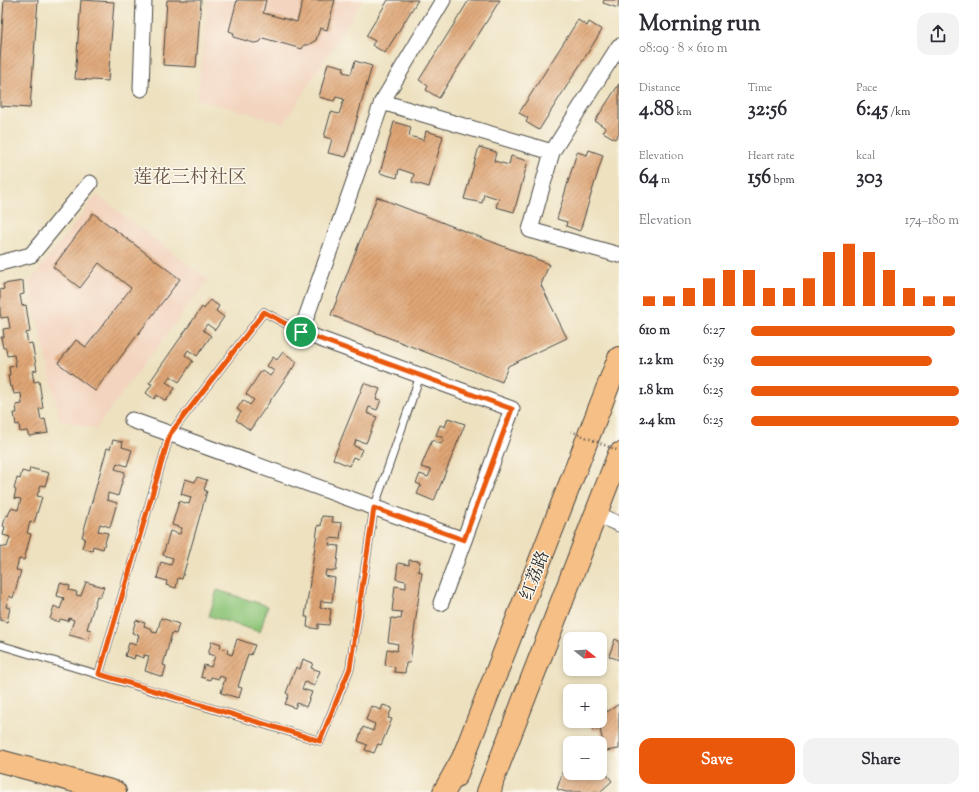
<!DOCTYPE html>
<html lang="en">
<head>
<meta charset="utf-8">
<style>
  body { margin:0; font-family:"Sorts Mill Goudy","Noto Serif SC",serif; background:#f2f2f3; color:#2b2b33; height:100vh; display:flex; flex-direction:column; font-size:15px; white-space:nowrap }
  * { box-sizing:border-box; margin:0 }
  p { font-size:13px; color:#7c7c81 }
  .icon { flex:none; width:22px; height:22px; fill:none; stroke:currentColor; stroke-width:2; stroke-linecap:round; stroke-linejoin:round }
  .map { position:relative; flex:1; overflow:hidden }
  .details { display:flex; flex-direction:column; background:#fff; width:360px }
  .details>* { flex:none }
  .needle { width:26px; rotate:107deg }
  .fabs { position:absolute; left:563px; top:632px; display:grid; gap:8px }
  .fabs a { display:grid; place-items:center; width:44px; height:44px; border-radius:8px; background:#fff; box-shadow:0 2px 6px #0003; font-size:20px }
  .pin { position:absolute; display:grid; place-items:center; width:34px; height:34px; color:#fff; margin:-17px; border:2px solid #fff; border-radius:50%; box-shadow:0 1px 4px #0007 }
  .round { display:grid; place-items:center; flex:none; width:42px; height:42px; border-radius:12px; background:#f2f2f3 }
  .head { display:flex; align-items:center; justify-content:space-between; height:68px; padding:0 20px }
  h1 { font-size:22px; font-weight:700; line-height:30px }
  .metrics { display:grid; grid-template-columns:repeat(3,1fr); gap:6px; height:68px; padding:4px 20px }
  .metrics div { display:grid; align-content:center }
  .metrics b { font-size:20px; font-weight:700 }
  .metrics small { font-size:11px; font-weight:400 }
  .metrics p { font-size:11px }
  .chart { height:112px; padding:8px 20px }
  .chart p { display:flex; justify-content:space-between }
  .chart svg { width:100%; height:72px; margin-top:4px; stroke:#ea580c; stroke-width:6 }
  .button { display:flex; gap:8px; margin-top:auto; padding:8px 20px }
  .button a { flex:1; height:46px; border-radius:12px; background:#ea580c; color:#fff; font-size:16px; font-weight:700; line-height:46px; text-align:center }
  .button a+a { background:#f2f2f3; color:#2b2b33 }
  ul { padding:0 20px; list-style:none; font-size:13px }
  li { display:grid; grid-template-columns:64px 48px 1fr; align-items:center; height:30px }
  li i { height:10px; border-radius:5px; background:#ea580c }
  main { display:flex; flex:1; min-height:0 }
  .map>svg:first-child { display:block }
  .built { fill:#f3d4bf }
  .grass { fill:#8dc578; stroke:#5c7852 }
  .building { fill:url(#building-hatch) }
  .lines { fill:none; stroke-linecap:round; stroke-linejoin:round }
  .service-casing { stroke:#484641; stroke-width:9 }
  .minor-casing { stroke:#484641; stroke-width:17 }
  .primary-casing { stroke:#484641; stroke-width:24 }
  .trunk-casing { stroke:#484641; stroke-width:24 }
  .service { stroke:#fff; stroke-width:7 }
  .minor { stroke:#fff; stroke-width:15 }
  .primary { stroke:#f5bf86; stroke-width:22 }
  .trunk { stroke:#f5bf86; stroke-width:22 }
  .path-bridge { stroke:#484641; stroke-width:2.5; stroke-dasharray:1 3; stroke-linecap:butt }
  .route-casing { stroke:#fff; stroke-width:8 }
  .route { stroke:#ea580c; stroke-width:5 }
  .labels { text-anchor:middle; stroke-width:3; stroke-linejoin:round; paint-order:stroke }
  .street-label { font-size:17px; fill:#2b2b2b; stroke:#fbf7ec }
  .quarter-label { font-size:19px; fill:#6a5645; stroke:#fbf7ec }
</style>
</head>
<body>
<main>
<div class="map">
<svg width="619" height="792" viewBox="0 0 619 792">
  <defs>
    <pattern id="building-hatch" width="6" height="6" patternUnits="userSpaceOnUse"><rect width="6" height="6" fill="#dfa676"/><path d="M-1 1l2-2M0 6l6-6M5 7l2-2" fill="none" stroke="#b58761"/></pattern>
  </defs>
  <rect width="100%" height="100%" fill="#fbf7ec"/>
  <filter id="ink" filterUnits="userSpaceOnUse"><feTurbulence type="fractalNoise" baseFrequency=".025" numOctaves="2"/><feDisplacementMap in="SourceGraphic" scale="8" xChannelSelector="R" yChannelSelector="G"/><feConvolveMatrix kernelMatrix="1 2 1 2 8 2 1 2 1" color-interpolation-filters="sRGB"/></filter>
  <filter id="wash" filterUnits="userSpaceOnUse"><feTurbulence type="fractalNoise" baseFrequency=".012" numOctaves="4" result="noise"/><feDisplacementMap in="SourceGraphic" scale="16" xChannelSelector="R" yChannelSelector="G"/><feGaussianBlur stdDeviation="0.9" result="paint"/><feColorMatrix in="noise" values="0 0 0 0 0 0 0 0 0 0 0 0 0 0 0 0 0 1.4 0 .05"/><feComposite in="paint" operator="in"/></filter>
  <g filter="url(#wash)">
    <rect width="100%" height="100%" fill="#ede1c0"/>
    <g class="built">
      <path d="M208,0H363L284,123L197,99Z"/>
      <path d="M97,195L208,280L95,429L60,420L29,283Z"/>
    </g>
    <path class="grass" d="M217,590L268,606L260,632L209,616Z"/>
    <g id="blocks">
      <g class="building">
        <path d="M4,0H38L30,108L0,106V60Z"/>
        <path d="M81,0L114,2L108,81L75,79Z"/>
        <path d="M167,0H201L196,67L163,65Z"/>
        <path d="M237,0H266L263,13L297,22L303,0H335L327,30L320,28L316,40L308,45H304L302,49L263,38L260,42L254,43L233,37L234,33L229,31Z"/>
        <path d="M388,0H418L385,53L372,45L375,41L366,36Z"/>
        <path d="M469,0H500L439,98L426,90L428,86L419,80Z"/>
        <path d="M604,0H619L618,8L603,3Z"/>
        <path d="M578,20L587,26L589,22L602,30L539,130L526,122L528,118L519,113Z"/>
        <path d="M355,61L372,66L346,157L328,153L332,139L324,137L331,112L339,114L344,99L336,97L334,101L319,97L328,63L344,67L343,72L351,74Z"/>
        <path d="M619,84V133L615,139L603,132L606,128L595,121Z"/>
        <path d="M394,122L411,127L409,136L424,140L426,131L443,136L429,187L412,182L414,174L399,169L397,178L380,173Z"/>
        <path d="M479,147L496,152L494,161L509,165L511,156L528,161L514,212L496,207L499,199L484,194L482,203L464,199Z"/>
        <path d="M589,150L603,155L580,231L566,226L567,222L557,219L577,152L587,155Z"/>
        <path d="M377,197L549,264L541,285L567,338L508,366L502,382L331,315Z"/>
        <path d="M93,213L180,279L95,391L58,363L76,340L86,347L131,288L99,263L80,288L53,267Z"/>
        <path d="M23,281L24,294L20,295L22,306L26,305L30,332L26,333L28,344L32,343L37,370L32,371L34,382L39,381L43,408L39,409L41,420L45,419L48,433L29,436L27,431L20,432L19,424L16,425L14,413H17L16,405L22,404L21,393L14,394L12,386L10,387L8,375H10L9,367L16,366L14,355L7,356L6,348H3L1,337H4L3,329L10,328L8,317L1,318L0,312V290L4,289L3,284Z"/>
        <path d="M210,300L219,306L216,311L224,317L215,330L207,324L203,330L211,336L197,356L188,350L185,355L193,361L179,382L170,376L166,382L175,388L166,401L157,395L154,399L146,393L152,384L149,383L202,307L204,309Z"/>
        <path d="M283,352L297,362L250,430L236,420L241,412L237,409L243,400L250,405L254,400L246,394L262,370L270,376L274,371L267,366L273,357L277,360Z"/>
        <path d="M364,383L380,389L376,399L381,400L377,410L369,407L367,413L377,417L366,443L356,440L354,446L362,449L358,459L353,457L349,466L333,459Z"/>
        <path d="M448,418L465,424L434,501L417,494L421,485L416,483L420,474L428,477L431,470L421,467L432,440L441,444L444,438L436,435L440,425L445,427Z"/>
        <path d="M113,440L123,442L122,447L132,450L127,466L117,463L115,469L125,472L118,496L108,493L107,500L117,503L110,527L100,524L98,531L108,533L103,549L93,546L92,551L82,548L85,538L82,537L107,448L110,449Z"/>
        <path d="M30,468L49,473L45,486L41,485L37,496L42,497L34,523L30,522L27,533L31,534L24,560L19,559L16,570L21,571L13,598L9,596L6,607L10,608L7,622L0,620V546L7,547L10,537L3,535L5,527L3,526L6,515L8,516L11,508L18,510L21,499L14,498L16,490L14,489L17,478L20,479L22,471L29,473Z"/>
        <path d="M197,477L207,480L204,490L207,491L182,579L178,578L176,588L166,585L167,581L157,578L161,562L171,565L173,558L163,555L170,531L180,534L182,528L172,525L179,501L189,504L191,497L181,494L185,479L195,482Z"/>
        <path d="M322,516L333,517L332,522L342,523L340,539L330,538L329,545L339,546L336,571L326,570L325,576L335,578L332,602L321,601L320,608L331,609L329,625L318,624V629L307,627L308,617H305L318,525L321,526Z"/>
        <path d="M409,560L420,561L418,571L422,572L410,663H406L405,673L394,672L395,667L385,665L387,649L397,651L398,644L388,642L391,618L401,619L402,612L392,611L395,586L406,588V581L396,579L398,563L409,565Z"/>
        <path d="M86,582L104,587L100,597L97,596L87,629L91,630L88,640L69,635L74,620L69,618L68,621L60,619L59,622L50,619L54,606L60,609L64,598L57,596L60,583L70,586L69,590L77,592L76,595L81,596Z"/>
        <path d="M161,618L179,624L176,634L172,633L163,665L166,666L163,677L145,671L149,656L144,655V658L135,655L134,659L125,656L129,643L136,645L139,635L132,633L136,620L145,623L144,626L152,629V632L157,633Z"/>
        <path d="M237,639L255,645L251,655L248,654L238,687L242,688L239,698L221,693L225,678L220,676L219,679L211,677L210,680L201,677L204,665L211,667L215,656L208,654L212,641L221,644L220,648L228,650L227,653L232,655Z"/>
        <path d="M615,639L619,641V660L609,656Z"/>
        <path d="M303,659L313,663L311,668L320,671L314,686L305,682L302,689L312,692L306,707L297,703L295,708L285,704L289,695L286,693L296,667L300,669Z"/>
        <path d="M619,704V749L605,751L600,729L593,731L592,726L582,723L583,721H600V710L605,707L607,712Z"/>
        <path d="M383,705L392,708L388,718L392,719L381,745L378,744L374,753L365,750L367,745L358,741L363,727L373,731L375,724L366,720L371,706L381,710Z"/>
        <path d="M600,766L612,781L600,792H566L557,789L563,771L574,776L579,773L582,778L589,773H600Z"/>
      </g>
    </g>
  </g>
  <g filter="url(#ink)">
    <use href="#blocks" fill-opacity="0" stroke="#484641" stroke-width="1"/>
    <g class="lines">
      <defs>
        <g id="service">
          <path d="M0,645L320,741L350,668L374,508L420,376"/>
          <path d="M99,674L170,434L264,312L301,332"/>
        </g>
        <g id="minor">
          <path d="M619,46L552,152L530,230L619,255"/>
          <path d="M141,89L144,0"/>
          <path d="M382,102L552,152"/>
          <path d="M0,263L31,255L90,183"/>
          <path d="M132,420L464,540"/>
          <path d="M595,514L619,524"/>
          <path d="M441,603L512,409L301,332L382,102L443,0"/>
        </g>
        <g id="primary">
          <path d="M456,776L619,358"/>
          <path d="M488,792L619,454"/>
        </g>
        <g id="trunk">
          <path d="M0,761L115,792"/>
          <path d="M444,792L463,758"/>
          <path d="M490,792L492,782"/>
        </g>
      </defs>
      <use href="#service" class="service-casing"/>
      <use href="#minor" class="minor-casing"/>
      <use href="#primary" class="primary-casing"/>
      <use href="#trunk" class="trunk-casing"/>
      <use href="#service" class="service"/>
      <use href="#minor" class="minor"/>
      <use href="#primary" class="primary"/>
      <use href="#trunk" class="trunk"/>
      <path class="path-bridge" d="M571,431L619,451"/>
    </g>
  </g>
  <g class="lines" filter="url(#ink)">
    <defs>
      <path id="route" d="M264,312L301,332L512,409L464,540L374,508L350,668L320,741L99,674L170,434Z"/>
    </defs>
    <use href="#route" class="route-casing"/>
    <use href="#route" class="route"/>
  </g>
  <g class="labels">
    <g class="street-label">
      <text transform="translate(534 575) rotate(-69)" y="6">红荔路</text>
    </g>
    <g class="quarter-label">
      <text x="190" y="183">莲花三村社区</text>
    </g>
  </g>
</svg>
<div class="fabs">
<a><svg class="needle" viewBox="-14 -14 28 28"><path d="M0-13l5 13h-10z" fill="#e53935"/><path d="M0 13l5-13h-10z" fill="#7c7c81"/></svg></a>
<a>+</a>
<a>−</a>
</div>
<div class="pin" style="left:301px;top:332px;background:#1e9e55"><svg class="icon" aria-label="arrive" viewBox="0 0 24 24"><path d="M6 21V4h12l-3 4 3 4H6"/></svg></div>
</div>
<section class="details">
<div class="head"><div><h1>Morning run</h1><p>08:09 · 8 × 610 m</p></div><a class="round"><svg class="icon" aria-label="share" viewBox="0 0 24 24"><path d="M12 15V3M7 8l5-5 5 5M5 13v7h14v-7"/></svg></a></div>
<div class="metrics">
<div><p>Distance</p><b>4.88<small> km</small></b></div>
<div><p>Time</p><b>32:56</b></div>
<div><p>Pace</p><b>6:45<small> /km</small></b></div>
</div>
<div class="metrics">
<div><p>Elevation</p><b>64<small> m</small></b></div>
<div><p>Heart rate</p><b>156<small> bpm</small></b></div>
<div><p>kcal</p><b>303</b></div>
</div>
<div class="chart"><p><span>Elevation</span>174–180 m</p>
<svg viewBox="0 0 160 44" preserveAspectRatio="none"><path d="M5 44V38M15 44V38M25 44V33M35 44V27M45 44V22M55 44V22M65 44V33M75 44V33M85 44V27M95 44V11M105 44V6M115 44V11M125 44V22M135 44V33M145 44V38M155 44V38"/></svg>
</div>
<ul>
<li><b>610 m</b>6:27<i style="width:98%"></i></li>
<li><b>1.2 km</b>6:39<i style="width:87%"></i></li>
<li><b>1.8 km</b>6:25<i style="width:100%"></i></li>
<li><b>2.4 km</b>6:25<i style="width:100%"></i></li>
</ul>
<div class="button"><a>Save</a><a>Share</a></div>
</section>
</main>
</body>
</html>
